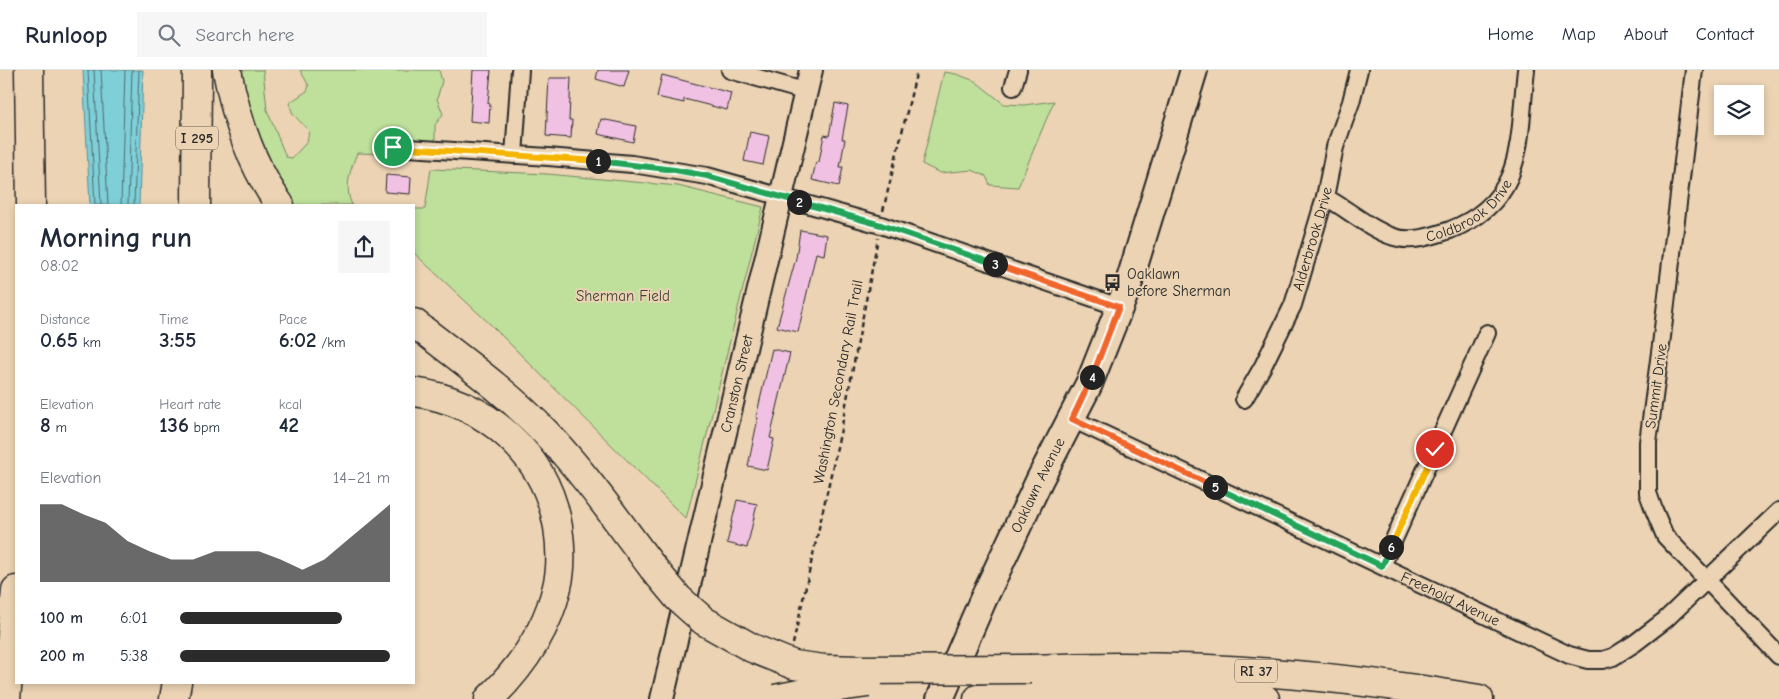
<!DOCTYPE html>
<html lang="en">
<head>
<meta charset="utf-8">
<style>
  body { margin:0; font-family:"Comic Neue",sans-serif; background:#f6f6f7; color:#1f2937; height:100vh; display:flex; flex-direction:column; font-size:19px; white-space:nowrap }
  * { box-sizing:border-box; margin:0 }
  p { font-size:16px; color:#747a83 }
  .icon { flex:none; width:28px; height:28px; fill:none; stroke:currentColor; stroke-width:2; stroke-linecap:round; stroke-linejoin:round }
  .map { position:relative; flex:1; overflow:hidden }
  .panel { position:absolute; left:15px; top:134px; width:400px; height:480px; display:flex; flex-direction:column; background:#fff; border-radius:0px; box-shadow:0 2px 8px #0003 }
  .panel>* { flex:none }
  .controls { position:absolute; left:1714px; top:15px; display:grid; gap:10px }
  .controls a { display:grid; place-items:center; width:50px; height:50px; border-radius:0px; background:#fff; box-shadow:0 2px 8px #0003; font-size:25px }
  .pin { position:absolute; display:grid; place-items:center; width:42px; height:42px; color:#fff; margin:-21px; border:2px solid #fff; border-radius:50%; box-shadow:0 1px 5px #0007 }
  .km { position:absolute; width:25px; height:25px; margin:-12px; border-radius:50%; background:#222; color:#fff; font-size:14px; line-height:25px; text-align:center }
  .round { display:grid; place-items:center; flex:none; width:52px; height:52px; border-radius:0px; background:#f6f6f7 }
  .headline { display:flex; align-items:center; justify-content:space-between; height:85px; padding:0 25px }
  h1 { font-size:28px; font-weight:700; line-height:38px }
  .stats { display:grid; grid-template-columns:repeat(3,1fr); gap:8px; height:85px; padding:5px 25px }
  .stats div { display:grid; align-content:center }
  .stats b { font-size:21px; font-weight:700 }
  .stats small { font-size:14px; font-weight:400 }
  .stats p { font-size:14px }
  .chart { height:140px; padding:10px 25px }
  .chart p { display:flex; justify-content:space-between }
  .chart svg { width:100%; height:90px; margin-top:5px; fill:#2b2b2b; opacity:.7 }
  ul { padding:0 25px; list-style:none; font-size:16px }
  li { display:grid; grid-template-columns:80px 60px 1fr; align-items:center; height:38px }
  li i { height:12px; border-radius:6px; background:#2b2b2b }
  header { display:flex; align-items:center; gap:30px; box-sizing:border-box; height:70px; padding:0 25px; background:#fff; border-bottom:1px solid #e0e1e3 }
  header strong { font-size:24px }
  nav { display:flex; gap:28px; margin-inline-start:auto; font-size:18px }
  .search { width:350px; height:45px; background:#f6f6f7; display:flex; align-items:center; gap:12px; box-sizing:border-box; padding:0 18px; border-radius:0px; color:#747a83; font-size:19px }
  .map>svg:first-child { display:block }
  .green { fill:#bee09a; stroke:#748662 }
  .water { fill:#7fcfd8; stroke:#5d8d93 }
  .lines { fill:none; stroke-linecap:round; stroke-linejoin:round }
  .shore { stroke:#4d6d70; stroke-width:1 }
  .building { fill:#f0c1e3; stroke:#2b2b2b }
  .street-casing { stroke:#2b2b2b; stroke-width:20 }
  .secondary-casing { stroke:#2b2b2b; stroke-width:26 }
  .primary-casing { stroke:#2b2b2b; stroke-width:30 }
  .highway-casing { stroke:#2b2b2b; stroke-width:31 }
  .path { stroke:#2b2b2b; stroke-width:2.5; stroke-dasharray:5 4; stroke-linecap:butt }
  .street { stroke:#ebd3b3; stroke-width:16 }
  .secondary { stroke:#ebd3b3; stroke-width:22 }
  .primary { stroke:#ebd3b3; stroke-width:26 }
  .highway { stroke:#ebd3b3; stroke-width:28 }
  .highway-bridge-casing { stroke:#2b2b2b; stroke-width:31; stroke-linecap:butt }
  .highway-bridge { stroke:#ebd3b3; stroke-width:28 }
  .split-1-casing { stroke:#fff; stroke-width:10 }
  .split-2-casing { stroke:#fff; stroke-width:10 }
  .split-3-casing { stroke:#fff; stroke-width:10 }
  .split-4-casing { stroke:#fff; stroke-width:10 }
  .split-5-casing { stroke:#fff; stroke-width:10 }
  .split-6-casing { stroke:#fff; stroke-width:10 }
  .split-7-casing { stroke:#fff; stroke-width:10 }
  .split-1 { stroke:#f5b400; stroke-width:6 }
  .split-2 { stroke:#22a559; stroke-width:6 }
  .split-3 { stroke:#22a559; stroke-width:6 }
  .split-4 { stroke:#f0652b; stroke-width:6 }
  .split-5 { stroke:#f0652b; stroke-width:6 }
  .split-6 { stroke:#22a559; stroke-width:6 }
  .split-7 { stroke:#f5b400; stroke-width:6 }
  .labels { text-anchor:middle; stroke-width:4; stroke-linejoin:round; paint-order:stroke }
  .shield { fill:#ebd3b3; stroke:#655d54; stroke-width:1 }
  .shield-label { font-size:14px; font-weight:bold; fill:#2b2b2b }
  .street-label { font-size:15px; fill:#2b2b2b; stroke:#ebd3b3 }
  .poi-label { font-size:15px; fill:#2b2b2b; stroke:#ebd3b3; text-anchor:start }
  .park-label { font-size:15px; fill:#41463c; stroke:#ebd3b3 }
</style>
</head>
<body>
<header>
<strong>Runloop</strong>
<div class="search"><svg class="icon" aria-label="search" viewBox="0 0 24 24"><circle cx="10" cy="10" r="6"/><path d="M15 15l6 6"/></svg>Search here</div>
<nav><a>Home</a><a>Map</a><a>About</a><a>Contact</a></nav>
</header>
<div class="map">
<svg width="1779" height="629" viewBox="0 0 1779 629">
  <rect width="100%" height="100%" fill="#ebd3b3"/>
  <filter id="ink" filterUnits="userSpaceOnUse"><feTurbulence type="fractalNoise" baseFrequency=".02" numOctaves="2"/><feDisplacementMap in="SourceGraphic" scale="10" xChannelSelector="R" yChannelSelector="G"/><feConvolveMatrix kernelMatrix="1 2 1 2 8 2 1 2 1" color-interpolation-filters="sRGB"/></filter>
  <g filter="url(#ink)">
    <g class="green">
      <path d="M227,0H263L267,40L286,87L292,88L307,72L309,61L293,44L289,33L307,21L309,16L300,0H439L442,11L437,29L443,44L435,55V85L357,83C350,101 344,117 352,135H280Z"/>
      <path d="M944,2L956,4L975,11L1004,34L1024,35L1054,31L1018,117L990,115L986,106L972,100L940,103L922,94Z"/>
      <path d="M431,99L547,104L678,116L763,137L686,449L491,255L414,183V139H425Z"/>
    </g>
    <path class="water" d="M83,0H143L139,135H90Z"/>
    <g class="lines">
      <g class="shore">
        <path d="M88,0L95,135"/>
        <path d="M94,0L101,135"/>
        <path d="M101,0L108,135"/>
        <path d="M121,135L125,0"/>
        <path d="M128,135L132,0"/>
        <path d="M134,135L139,0"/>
      </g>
    </g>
    <g class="building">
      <path d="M473,0H491L488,33L490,34L489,53L470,51Z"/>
      <path d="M598,0H629L624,17L596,9Z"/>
      <path d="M662,5L731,23L727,40L684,29V33L657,27Z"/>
      <path d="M549,8H571L569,50H572L571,68L546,66Z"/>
      <path d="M835,33L848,36L842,69H845L840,97H843L839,116L812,110L816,92H819L824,65L829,66Z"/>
      <path d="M601,49L636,56L633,72L598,64Z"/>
      <path d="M750,62L769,66L763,95L744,91Z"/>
      <path d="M386,105L411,107L410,124L385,122Z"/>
      <path d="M800,160L827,165L824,185L816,183L798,262L777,257L796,188Z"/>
      <path d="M772,279L790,283L770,368L774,369L767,400L748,396L758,348L756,347Z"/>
      <path d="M737,430L757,434L747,478L727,473Z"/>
    </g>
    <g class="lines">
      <defs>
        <g id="street">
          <path d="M730,0L807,22"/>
          <path d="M1694,0L1661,275L1648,372V423L1654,440L1665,466L1779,586"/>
          <path d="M1013,17L1018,0"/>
          <path d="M393,77L548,87L632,94L707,106L881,155L1119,237"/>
          <path d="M514,85L520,0"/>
          <path id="s1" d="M1325,127C1348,139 1369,159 1394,167C1412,173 1432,166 1450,160C1527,130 1518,69 1526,0"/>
          <path id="s2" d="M1244,329L1263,296L1293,235L1325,127L1335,77L1351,32L1359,0"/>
          <path id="s3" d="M1072,349L1569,585L1588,590H1603L1613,587L1635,573L1665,550L1779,441"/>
          <path d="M1382,496L1487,263"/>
        </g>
        <g id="secondary">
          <path id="s4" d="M662,629L811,0"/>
        </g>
        <g id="primary">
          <path id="s5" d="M940,629L982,532L1040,409L1089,314L1128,216L1194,0"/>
        </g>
        <g id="highway">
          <path d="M29,0L31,135"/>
          <path d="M227,0C236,49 251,95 280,135"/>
          <path d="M196,135L197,0"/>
          <path d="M414,253C459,288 506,321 546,363C585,404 618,452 653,498"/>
          <path d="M414,322C486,332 546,384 558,457C561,477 562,497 557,517C547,560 521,598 489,629"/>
          <path d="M1031,599C1181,592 1331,603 1479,629"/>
          <path d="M6,629L16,520"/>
          <path d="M174,629L177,612"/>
          <path d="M978,629C1073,619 1170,621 1265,629"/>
        </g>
      </defs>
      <use href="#street" class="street-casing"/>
      <use href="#secondary" class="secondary-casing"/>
      <use href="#primary" class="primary-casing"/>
      <use href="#highway" class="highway-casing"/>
      <g class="path">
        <path d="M883,141L917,0"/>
        <path d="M793,574L842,355L878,168"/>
      </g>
      <use href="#street" class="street"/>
      <use href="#secondary" class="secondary"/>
      <use href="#primary" class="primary"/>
      <use href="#highway" class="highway"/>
      <defs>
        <g id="highway-bridge">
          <path d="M653,498L678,528L704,551L752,578L794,595L824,599L861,600L1031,599"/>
          <path d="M775,629L824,619L868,613"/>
        </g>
      </defs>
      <use href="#highway-bridge" class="highway-bridge-casing"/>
      <use href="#highway-bridge" class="highway-bridge"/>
    </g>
  </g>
  <g class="lines" filter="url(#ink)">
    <defs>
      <path id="split-1" d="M393,77L598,91"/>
      <path id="split-2" d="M598,91L675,100L707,106L799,132"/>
      <path id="split-3" d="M799,132L881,155L995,194"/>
      <path id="split-4" d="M995,194L1119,237L1092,307"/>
      <path id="split-5" d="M1092,307L1072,349L1215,417"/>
      <path id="split-6" d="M1215,417L1382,496L1391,477"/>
      <path id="split-7" d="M1391,477L1435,379"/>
    </defs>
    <use href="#split-1" class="split-1-casing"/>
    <use href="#split-2" class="split-2-casing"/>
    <use href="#split-3" class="split-3-casing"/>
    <use href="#split-4" class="split-4-casing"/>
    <use href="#split-5" class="split-5-casing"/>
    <use href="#split-6" class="split-6-casing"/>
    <use href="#split-7" class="split-7-casing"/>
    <use href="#split-1" class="split-1"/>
    <use href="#split-2" class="split-2"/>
    <use href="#split-3" class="split-3"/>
    <use href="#split-4" class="split-4"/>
    <use href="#split-5" class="split-5"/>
    <use href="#split-6" class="split-6"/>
    <use href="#split-7" class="split-7"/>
  </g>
  <defs>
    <symbol id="bus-bare" viewBox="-9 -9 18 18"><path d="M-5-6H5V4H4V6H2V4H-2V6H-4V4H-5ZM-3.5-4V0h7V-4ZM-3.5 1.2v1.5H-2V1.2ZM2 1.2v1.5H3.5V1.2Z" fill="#2b2b2b" stroke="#ebd3b3" stroke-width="2.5" paint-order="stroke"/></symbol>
  </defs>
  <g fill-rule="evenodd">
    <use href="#bus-bare" x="1100" y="200" width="25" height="25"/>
  </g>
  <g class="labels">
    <g class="shield">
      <rect x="176" y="56.5" width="42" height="23" rx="4"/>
      <rect x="1235" y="589.5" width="42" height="23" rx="4"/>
    </g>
    <g class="shield-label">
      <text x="197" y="73">I 295</text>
      <text x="1256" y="606">RI 37</text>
    </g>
    <g class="street-label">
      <text dy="5" stroke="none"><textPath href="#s1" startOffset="164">Coldbrook Drive</textPath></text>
      <text dy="5" stroke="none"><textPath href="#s2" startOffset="175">Alderbrook Drive</textPath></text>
      <text transform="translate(838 312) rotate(-79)" y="5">Washington Secondary Rail Trail</text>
      <text dy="5" stroke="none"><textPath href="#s4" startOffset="324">Cranston Street</textPath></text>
      <text transform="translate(1656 316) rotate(-82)" y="5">Summit Drive</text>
      <text dy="5" stroke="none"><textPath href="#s5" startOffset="235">Oaklawn Avenue</textPath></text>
      <text dy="5" stroke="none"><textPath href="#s3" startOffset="419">Freehold Avenue</textPath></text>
    </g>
    <g class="poi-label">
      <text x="1127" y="209">Oaklawn<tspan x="1127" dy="17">before Sherman</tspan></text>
    </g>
    <g class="park-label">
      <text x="623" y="231">Sherman Field</text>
    </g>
  </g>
</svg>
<div class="controls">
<a><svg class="icon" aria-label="layers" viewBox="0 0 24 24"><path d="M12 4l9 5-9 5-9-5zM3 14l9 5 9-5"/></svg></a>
</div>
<div class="pin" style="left:393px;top:77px;background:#1e9e55"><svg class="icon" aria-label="arrive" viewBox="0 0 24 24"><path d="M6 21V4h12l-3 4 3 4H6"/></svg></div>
<div class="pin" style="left:1435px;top:379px;background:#d93025"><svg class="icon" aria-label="check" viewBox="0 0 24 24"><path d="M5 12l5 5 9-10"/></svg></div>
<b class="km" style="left:598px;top:91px">1</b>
<b class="km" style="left:799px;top:132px">2</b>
<b class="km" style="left:995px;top:194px">3</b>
<b class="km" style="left:1092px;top:307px">4</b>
<b class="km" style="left:1215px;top:417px">5</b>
<b class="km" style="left:1391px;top:477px">6</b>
<section class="panel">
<div class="headline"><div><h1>Morning run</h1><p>08:02</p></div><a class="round"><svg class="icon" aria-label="share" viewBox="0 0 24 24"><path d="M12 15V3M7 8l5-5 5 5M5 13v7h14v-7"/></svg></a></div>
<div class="stats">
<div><p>Distance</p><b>0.65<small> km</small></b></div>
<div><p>Time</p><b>3:55</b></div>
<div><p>Pace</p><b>6:02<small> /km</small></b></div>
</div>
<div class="stats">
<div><p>Elevation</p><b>8<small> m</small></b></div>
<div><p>Heart rate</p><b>136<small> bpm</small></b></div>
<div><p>kcal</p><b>42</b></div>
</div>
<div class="chart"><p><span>Elevation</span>14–21 m</p>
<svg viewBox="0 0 160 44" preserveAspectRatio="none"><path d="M0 44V6L10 6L20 11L30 15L40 24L50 29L60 33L70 33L80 29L90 29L100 29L110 33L120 38L130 33L140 24L150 15L160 6V44z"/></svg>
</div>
<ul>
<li><b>100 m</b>6:01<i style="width:77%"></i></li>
<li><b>200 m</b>5:38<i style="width:100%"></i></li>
</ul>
</section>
</div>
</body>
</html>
